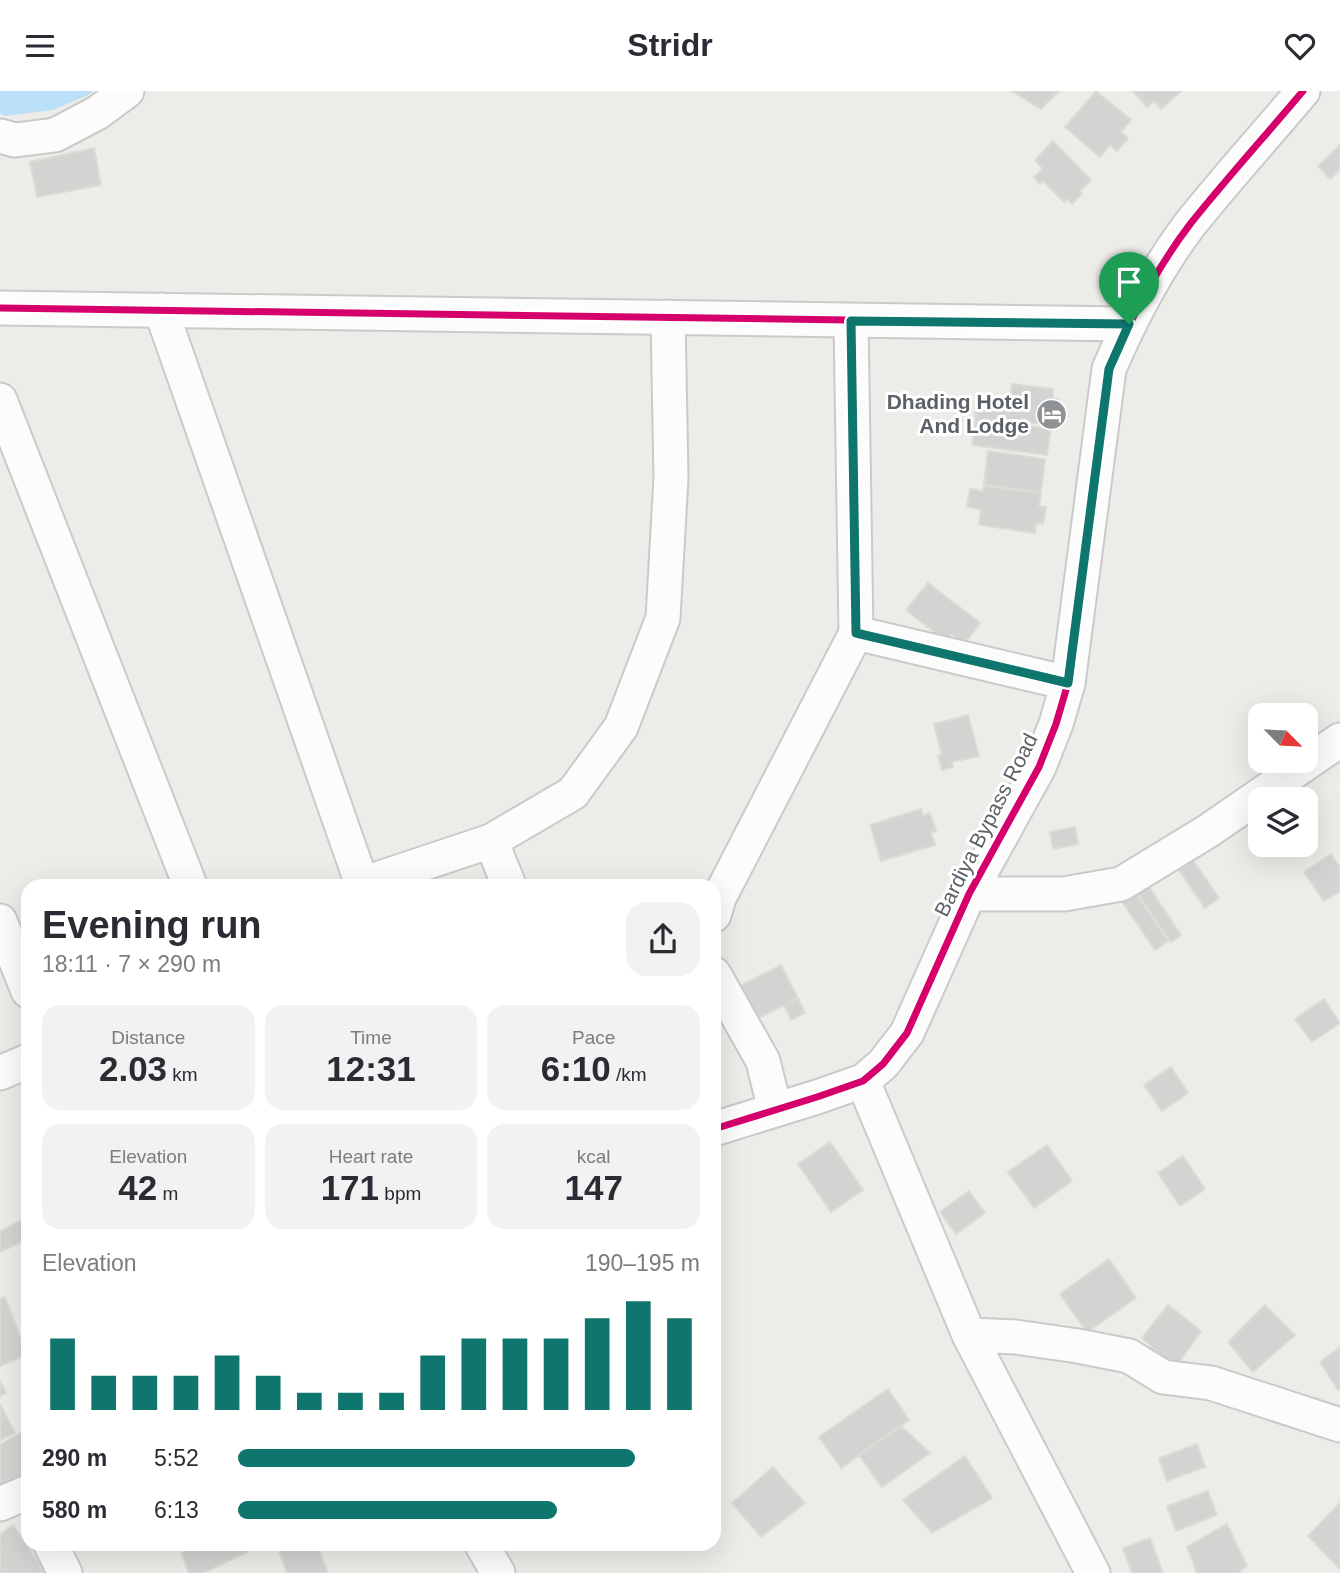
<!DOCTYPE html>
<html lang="en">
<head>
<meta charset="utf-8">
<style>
  body { margin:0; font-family:Arial,sans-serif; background:#f2f2f3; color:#2b2b33; height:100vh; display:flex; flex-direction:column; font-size:26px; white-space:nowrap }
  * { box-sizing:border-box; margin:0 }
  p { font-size:23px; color:#7c7c81 }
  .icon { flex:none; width:38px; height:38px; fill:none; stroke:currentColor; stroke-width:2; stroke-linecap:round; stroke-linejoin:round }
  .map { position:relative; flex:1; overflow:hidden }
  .sheet { position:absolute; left:21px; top:788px; width:700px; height:672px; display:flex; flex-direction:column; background:#fff; border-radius:21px; box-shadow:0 7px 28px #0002 }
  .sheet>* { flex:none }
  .needle { width:46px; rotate:114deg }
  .fabs { position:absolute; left:1248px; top:612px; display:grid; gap:14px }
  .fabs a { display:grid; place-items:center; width:70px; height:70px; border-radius:14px; background:#fff; box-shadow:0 7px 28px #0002; font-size:35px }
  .pin { position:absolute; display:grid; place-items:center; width:60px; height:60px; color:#fff; margin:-72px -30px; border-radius:50% 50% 50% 0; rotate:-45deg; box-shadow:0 0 7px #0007 }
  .pin .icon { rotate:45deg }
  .round { display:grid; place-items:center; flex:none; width:74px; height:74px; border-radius:21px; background:#f2f2f3 }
  .head { display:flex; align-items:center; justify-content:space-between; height:119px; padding:0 21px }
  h1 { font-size:38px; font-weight:600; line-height:52px }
  .metrics { display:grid; grid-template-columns:repeat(3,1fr); gap:10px; height:119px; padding:7px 21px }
  .metrics div { display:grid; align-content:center; border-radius:18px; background:#f2f2f3; text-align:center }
  .metrics b { font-size:35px; font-weight:600 }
  .metrics small { font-size:19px; font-weight:400 }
  .metrics p { font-size:19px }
  .chart { height:196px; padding:14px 21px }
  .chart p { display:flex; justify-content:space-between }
  .chart svg { width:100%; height:126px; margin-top:7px; stroke:#0f766e; stroke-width:6 }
  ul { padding:0 21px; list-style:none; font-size:23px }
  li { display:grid; grid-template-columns:112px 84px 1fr; align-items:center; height:52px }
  li i { height:18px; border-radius:9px; background:#0f766e }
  header { display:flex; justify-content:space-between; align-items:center; height:91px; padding:0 21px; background:#fff; font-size:32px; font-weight:600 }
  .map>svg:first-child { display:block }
  .water { fill:#bbe0f8 }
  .building { fill:#d4d3d1; stroke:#dcdbd6; stroke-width:2 }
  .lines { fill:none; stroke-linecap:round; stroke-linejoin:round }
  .minor-casing { stroke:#cacaca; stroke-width:37 }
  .minor { stroke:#fcfcfc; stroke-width:33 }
  .cycleway-casing { stroke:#fff; stroke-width:11 }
  .cycleway { stroke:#d6006c; stroke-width:7 }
  .route-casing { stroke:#fff; stroke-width:14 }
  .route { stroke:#0f766e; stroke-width:9 }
  .labels { text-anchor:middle; stroke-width:6; stroke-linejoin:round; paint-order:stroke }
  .poi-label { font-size:21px; font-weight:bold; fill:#5c6166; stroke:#fff; text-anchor:end }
  .street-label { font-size:21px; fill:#5c6166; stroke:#fff }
</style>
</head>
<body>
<header><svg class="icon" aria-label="menu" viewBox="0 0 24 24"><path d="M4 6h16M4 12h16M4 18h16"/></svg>Stridr<svg class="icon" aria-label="heart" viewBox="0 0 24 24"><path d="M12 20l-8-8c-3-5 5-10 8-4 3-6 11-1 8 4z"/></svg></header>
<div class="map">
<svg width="1340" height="1482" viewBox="0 0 1340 1482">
  <rect width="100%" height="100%" fill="#edece8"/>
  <path class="water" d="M0,0H93L88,4L53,19L6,25L0,23Z"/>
  <g class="building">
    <path d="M1012,0H1059L1041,18Z"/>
    <path d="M1096,0L1131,29L1121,41L1128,47L1117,60L1110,54L1100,66L1065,36Z"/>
    <path d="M1133,0H1181L1161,18L1154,10L1147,16Z"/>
    <path d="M1053,50L1091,89L1080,100L1082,103L1072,113L1067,108L1064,111L1043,90L1040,93L1034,86L1043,78L1035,69Z"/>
    <path d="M1340,54V78L1330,88L1318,75Z"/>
    <path d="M94,57L101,94L37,106L30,71Z"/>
    <path d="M1012,293L1053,298V308H1059L1057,324L1052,323L1050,334L1000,328V335L975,331L976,308L1010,312Z"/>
    <path d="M975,331L1008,335L1009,332L1051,338L1047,364L972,354Z"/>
    <path d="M988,360L1045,368L1041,401L984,394Z"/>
    <path d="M984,395L1041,402L1039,415L1046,416L1043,433L1036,432L1035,442L979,434L981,418L967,416L970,398L983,400Z"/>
    <path d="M928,492L980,532L964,553L951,543L941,557L929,548L934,541L906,519Z"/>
    <path d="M968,624L979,665L952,671L953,676L942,679L938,665L942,664L934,633Z"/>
    <path d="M921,718L923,725L930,722L936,740L931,742L935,754L881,770L870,734Z"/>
    <path d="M1075,736L1078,753L1053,758L1050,741Z"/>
    <path d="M1331,763L1340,776V800L1324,810L1304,781Z"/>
    <path d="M1193,769L1219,807L1205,817L1179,779Z"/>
    <path d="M1145,790L1181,844L1171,851L1134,797Z"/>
    <path d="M1134,800L1168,850L1155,859L1121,809Z"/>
    <path d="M781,874L798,907L755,929L738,896Z"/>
    <path d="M798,907L805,922L791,929L784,914Z"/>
    <path d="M1324,908L1340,932L1312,951L1295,928Z"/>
    <path d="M1171,976L1188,1002L1162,1020L1144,994Z"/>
    <path d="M830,1051L863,1099L831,1121L798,1073Z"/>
    <path d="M1047,1054L1072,1090L1034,1117L1008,1081Z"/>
    <path d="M1183,1065L1205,1098L1180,1115L1158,1082Z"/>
    <path d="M969,1100L985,1122L956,1143L940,1121Z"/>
    <path d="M28,1126V1148L0,1161V1140Z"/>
    <path d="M1109,1168L1136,1207L1087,1241L1060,1203Z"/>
    <path d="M5,1206L27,1264L0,1275V1208Z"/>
    <path d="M1168,1214L1201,1240L1175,1277L1142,1247Z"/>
    <path d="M1265,1214L1295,1244L1253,1281L1228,1251Z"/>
    <path d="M1340,1256V1297L1338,1299L1320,1271Z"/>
    <path d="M0,1290L6,1302L0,1305Z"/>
    <path d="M888,1298L909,1329L841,1377L819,1346Z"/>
    <path d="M0,1313L15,1342L0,1349Z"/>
    <path d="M901,1335L930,1362L882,1396L859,1364Z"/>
    <path d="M25,1339L28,1343V1381L0,1398V1354Z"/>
    <path d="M1197,1353L1205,1376L1167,1390L1159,1367Z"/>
    <path d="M965,1365L992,1407L932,1442L903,1409Z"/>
    <path d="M773,1376L805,1412L761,1446L732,1412Z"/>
    <path d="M1208,1400L1217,1424L1176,1440L1167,1415Z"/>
    <path d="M1340,1412V1478L1308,1445Z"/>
    <path d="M1227,1433L1247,1475L1238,1482H1197L1187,1456Z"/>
    <path d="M13,1434L42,1477L46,1482H0V1443Z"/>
    <path d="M1150,1447L1163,1482H1132L1123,1457Z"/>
    <path d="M202,1452H245L248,1461L203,1482H189L181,1462Z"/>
    <path d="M276,1452H316L328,1482H287Z"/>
  </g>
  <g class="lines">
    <defs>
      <g id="minor">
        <path d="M0,45L15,49L55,44L97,22L127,0"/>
        <path d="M0,217L1129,233"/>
        <path d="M161,219L362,793"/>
        <path d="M0,309L190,794"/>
        <path d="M856,542L1068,592"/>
        <path d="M491,750L509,794"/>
        <path d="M359,794L491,750L573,702L621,636L663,527L671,387L668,226"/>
        <path d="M969,803H1064L1121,793L1208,740L1340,649"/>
        <path d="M714,824L719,807L856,542L851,230"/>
        <path d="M0,830L28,900"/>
        <path d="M714,883L763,970L775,1019"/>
        <path d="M0,982L28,970"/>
        <path d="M863,990L969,1244L1093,1482"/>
        <path d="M714,1038L817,1006L863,990L883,973L907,942L969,803L1039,676L1056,633L1068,592L1109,278C1131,227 1157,176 1191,132C1227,87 1266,44 1303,0"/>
        <path d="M969,1244L1016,1246L1078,1255L1129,1265L1163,1286L1211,1292L1340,1334"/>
        <path d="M0,1413L28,1401"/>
        <path d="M50,1452L65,1482"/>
        <path d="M481,1452L498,1482"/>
      </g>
    </defs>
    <use href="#minor" class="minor-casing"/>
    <use href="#minor" class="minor"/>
    <defs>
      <g id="cycleway">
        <path d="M0,217L1129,233"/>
        <path d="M714,1038L817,1006L863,990L883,973L907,942L969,803L1039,676L1056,633L1068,592L1109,278C1131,227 1157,176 1191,132C1227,87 1266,44 1303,0"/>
      </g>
    </defs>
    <use href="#cycleway" class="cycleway-casing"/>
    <use href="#cycleway" class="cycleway"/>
  </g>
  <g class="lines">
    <defs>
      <path id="route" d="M851,230L1129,233L1109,278L1068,592L856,542Z"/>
    </defs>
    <use href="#route" class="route-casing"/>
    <use href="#route" class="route"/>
  </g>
  <defs>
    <symbol id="hotel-disc" viewBox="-11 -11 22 22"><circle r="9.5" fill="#8f9294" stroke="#fff"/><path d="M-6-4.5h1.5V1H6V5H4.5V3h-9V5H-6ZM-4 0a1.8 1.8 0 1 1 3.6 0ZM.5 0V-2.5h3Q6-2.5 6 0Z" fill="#fff"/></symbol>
  </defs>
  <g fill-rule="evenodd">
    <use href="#hotel-disc" x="1034" y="306" width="35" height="35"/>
  </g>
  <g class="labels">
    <g class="poi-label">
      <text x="1029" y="318">Dhading Hotel<tspan x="1029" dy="24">And Lodge</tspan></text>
    </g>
    <g class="street-label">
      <text transform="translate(986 734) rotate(-63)" y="7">Bardiya Bypass Road</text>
    </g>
  </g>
</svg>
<div class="fabs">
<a><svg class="needle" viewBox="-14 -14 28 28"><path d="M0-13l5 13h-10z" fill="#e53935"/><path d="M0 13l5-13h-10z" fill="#7c7c81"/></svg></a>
<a><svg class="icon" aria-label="layers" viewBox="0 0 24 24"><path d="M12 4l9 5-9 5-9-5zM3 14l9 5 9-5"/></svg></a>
</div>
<div class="pin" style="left:1129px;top:233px;background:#1e9e55"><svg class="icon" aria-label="arrive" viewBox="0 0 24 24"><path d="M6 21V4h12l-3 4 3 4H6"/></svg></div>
<section class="sheet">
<div class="head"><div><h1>Evening run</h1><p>18:11 · 7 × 290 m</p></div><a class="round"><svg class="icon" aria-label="share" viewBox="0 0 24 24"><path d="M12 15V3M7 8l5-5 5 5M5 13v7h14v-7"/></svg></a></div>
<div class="metrics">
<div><p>Distance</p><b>2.03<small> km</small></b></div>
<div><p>Time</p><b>12:31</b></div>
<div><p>Pace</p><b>6:10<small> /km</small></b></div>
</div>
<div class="metrics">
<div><p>Elevation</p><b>42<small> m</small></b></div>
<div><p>Heart rate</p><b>171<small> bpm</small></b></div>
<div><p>kcal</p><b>147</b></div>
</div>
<div class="chart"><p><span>Elevation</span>190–195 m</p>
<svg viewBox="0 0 160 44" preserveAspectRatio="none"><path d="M5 44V19M15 44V32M25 44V32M35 44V32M45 44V25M55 44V32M65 44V38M75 44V38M85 44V38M95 44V25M105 44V19M115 44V19M125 44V19M135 44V12M145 44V6M155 44V12"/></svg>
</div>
<ul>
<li><b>290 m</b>5:52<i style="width:86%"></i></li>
<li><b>580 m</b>6:13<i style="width:69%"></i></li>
</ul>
</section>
</div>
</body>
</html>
